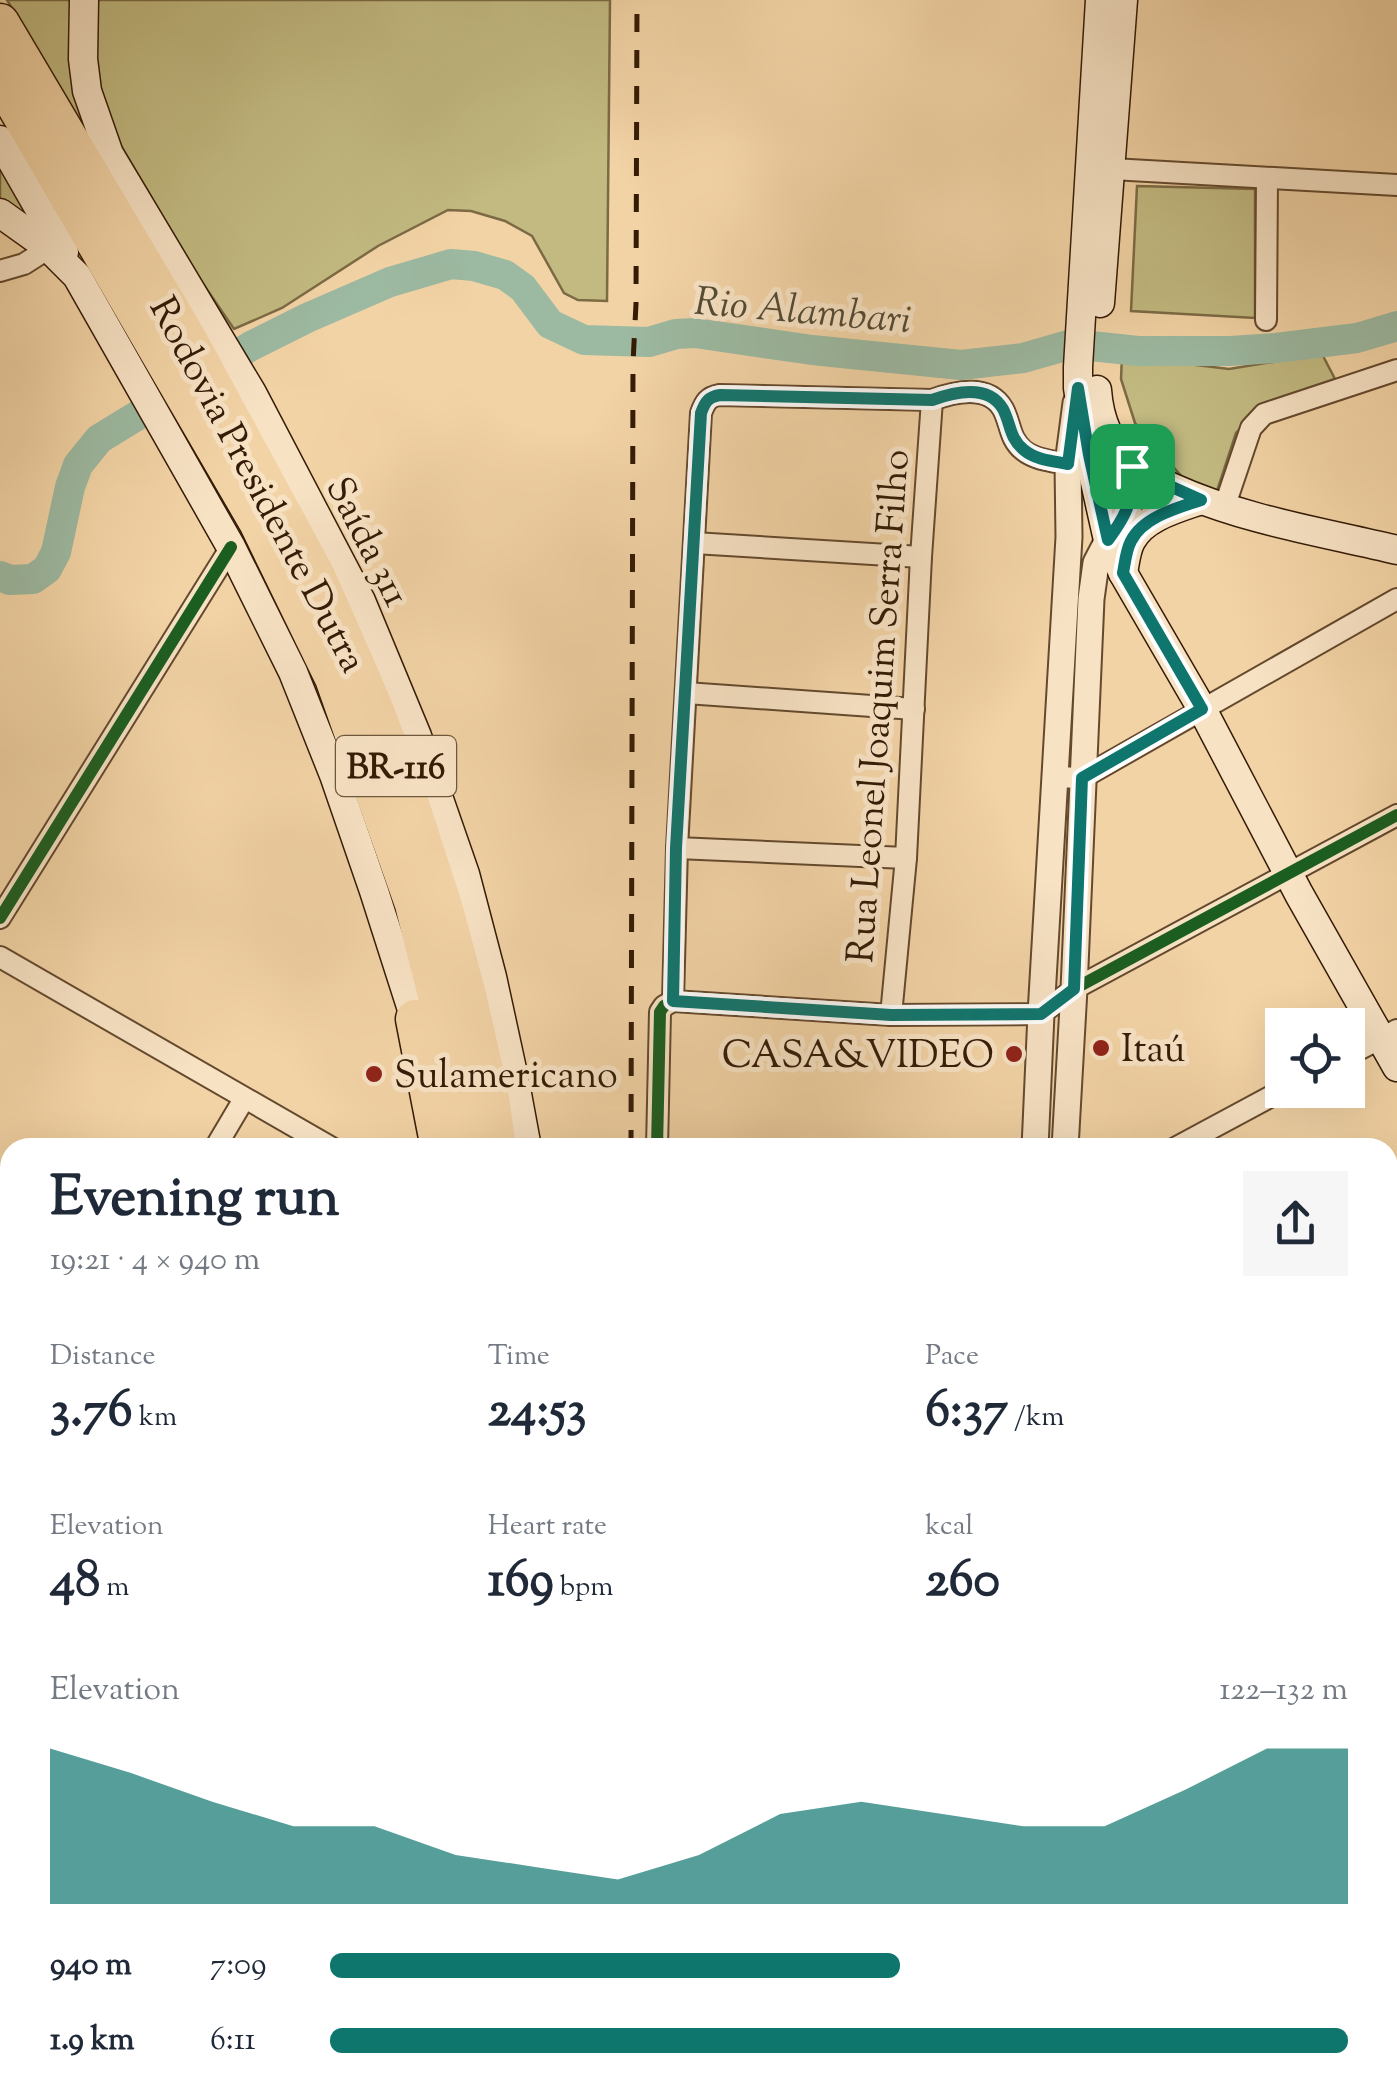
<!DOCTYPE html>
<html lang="en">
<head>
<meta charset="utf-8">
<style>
  body { margin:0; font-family:"Sorts Mill Goudy",serif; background:#f6f6f7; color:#1f2937; height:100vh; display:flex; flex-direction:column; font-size:38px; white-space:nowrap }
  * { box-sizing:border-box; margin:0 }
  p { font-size:32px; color:#747a83 }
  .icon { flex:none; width:55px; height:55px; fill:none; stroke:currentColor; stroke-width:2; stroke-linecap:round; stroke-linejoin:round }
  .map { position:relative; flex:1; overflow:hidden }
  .drawer { position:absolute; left:0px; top:1138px; width:1398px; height:962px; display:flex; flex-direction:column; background:#fff; border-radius:30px 30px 0 0; box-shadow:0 10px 40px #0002 }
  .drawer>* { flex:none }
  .fabs { position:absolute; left:1265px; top:1008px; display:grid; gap:20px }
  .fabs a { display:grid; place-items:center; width:100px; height:100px; border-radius:0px; background:#fff; box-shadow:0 10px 40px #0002; font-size:50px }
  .pin { position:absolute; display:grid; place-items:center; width:85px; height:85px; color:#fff; margin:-42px; border-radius:20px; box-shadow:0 5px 15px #0006 }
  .round { display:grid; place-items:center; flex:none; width:105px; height:105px; border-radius:0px; background:#f6f6f7 }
  .summary { display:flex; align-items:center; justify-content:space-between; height:170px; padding:0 50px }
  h1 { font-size:55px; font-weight:800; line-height:75px }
  .figures { display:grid; grid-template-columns:repeat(3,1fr); gap:15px; height:170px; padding:10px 50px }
  .figures div { display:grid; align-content:center }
  .figures b { font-size:50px; font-weight:800 }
  .figures small { font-size:28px; font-weight:400 }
  .figures p { font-size:28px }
  .chart { height:280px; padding:20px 50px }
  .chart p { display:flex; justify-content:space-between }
  .chart svg { width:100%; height:180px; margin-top:10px; fill:#0f766e; opacity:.7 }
  ul { padding:0 50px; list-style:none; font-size:32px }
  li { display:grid; grid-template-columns:160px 120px 1fr; align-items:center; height:75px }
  li i { height:25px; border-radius:12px; background:#0f766e }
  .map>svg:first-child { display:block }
  .green { fill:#c2ba81; stroke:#7b6a44; stroke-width:2.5 }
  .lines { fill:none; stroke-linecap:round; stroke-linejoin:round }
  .river { stroke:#9cb9a1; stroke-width:30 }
  .building { fill:#e18f82; stroke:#341b06; stroke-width:2.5 }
  .minor-casing { stroke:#64492e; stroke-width:24 }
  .tertiary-casing { stroke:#64492e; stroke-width:29 }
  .secondary-casing { stroke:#341b06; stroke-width:31 }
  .motorway-casing { stroke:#341b06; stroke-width:41 }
  .minor { stroke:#f7e2c4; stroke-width:20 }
  .tertiary { stroke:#f7e2c4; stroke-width:25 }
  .secondary { stroke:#f7e2c4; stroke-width:28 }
  .motorway { stroke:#f2d3a5; stroke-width:38 }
  .rail { stroke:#341b06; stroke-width:5; stroke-dasharray:18 18; stroke-linecap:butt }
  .cycleway-casing { stroke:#f7e2c4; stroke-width:19 }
  .cycleway { stroke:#1b5e20; stroke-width:12 }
  .route-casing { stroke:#fff; stroke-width:20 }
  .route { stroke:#0f766e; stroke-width:12 }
  .poi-dot { fill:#8f2418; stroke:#f7e2c4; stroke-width:4 }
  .labels { text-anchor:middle; stroke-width:10; stroke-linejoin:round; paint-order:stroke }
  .shield { fill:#f7e2c4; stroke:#6e573f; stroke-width:2.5 }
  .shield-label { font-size:35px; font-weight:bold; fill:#341b06 }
  .street-label { font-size:38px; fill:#341b06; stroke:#f7e2c4 }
  .poi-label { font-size:38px; fill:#341b06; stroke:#f7e2c4; text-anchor:start }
  .water-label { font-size:40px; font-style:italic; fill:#534a34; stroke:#f7e2c4 }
</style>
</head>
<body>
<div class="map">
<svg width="1397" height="2098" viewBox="0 0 1397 2098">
  <rect width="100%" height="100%" fill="#f2d3a5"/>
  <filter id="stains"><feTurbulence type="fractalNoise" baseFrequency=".002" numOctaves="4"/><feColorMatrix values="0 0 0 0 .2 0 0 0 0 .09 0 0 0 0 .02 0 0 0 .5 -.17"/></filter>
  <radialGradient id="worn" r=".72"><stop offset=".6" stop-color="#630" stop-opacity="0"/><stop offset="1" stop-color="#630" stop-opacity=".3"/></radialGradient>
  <g class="green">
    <path d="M7,0H72L99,154Z"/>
    <path d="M90,0H610L607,301L578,300L564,293L532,236L505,221L471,211L448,210L378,246L282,308L234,329L199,278L117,139L103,111L89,16Z"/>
    <path d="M0,156L47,232L0,200Z"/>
    <path d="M1137,186L1255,189V318L1131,311Z"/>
    <path d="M1322,354L1335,379L1266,402L1236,433L1216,494L1183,478L1135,423L1121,379L1122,356L1229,369Z"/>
    <path d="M7,1515H10V2090H28V2098H0V1569Z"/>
  </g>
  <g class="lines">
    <path class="river" d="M0,576L10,580L33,579L47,569L56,552L70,487L78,465L99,439L251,346L307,318L390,282L451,264L474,266L505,275L523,288L550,324L584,340L649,342L676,334L695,333L812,350L961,365L1023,358L1072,344L1138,351H1230L1276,348L1357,338L1397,326"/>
  </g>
  <path class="building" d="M1388,2085L1397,2089V2098H1349L1350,2090H1388Z"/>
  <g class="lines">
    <defs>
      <g id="minor">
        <path d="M1112,169L1397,185"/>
        <path d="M0,271L24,264L49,248"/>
        <path d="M1266,320L1267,178"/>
        <path d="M1224,508L1251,428L1264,414L1397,370"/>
        <path d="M694,543L921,557"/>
        <path d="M686,693L914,709"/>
        <path d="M1055,777L1082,778L1397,599"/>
        <path d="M677,848L906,858"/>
        <path d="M0,918L231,547"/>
        <path d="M0,957L332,1148"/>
        <path d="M673,1001L677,848L701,413C705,402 708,397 719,395L932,400C954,392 988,383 1003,409C1011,424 1009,438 1023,450C1035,460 1053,461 1068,464"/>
        <path d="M891,1015L906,858L921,557L932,400"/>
        <path d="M1348,1055L1397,1030"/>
        <path d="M215,1148L244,1099"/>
        <path d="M657,1148L660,1012L664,1006L673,1001L891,1015L1041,1014L1074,989L1397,815"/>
        <path d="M1175,1148L1283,1090"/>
        <path d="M1388,1464L1397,1459"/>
        <path d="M1388,1955L1397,1956"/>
        <path d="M1066,2098L1068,2090"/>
      </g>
      <g id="tertiary">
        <path d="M1035,1148L1041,1014L1069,537L1068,464L1076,403"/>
        <path d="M1065,1148L1074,989L1091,599L1096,563L1108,540"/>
        <path d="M1388,1258L1397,1253"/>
        <path d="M467,2090V2098"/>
        <path d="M786,2090V2098"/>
        <path d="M435,2098V2090"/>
      </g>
      <g id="secondary">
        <path d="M84,0L83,59L87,91L109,154L252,393L361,601L417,736L465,874L492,977L515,1083L527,1148"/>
        <path d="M1100,0L1078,367V388L1089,455L1108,540L1123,573L1202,709L1299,894L1397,1067"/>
        <path d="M0,140L64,252"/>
        <path d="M0,213L49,248L77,276L231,547L293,672L334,775L374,891L415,1019"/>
        <path d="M1100,303L1123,0"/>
        <path d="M1097,390C1099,420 1110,446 1132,466C1144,476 1159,481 1173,488C1244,520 1322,532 1397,550"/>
        <path d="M1108,540C1130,510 1131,503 1132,466"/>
        <path d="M1123,573C1125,563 1126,550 1131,541C1143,517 1178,508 1201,500"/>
      </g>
      <g id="motorway">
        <path d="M0,23L188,340L315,574L351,655L375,711L410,804L443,906L467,995L489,1092L497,1148"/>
        <path d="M0,78L258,522L334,678L414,904L461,1090L471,1148"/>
        <path d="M415,1019L440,1148"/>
        <path d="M503,2098V2090"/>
      </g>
    </defs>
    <use href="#minor" class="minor-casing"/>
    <use href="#tertiary" class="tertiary-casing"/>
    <use href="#secondary" class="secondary-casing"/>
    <use href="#motorway" class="motorway-casing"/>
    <use href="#minor" class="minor"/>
    <use href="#tertiary" class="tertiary"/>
    <use href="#secondary" class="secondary"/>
    <use href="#motorway" class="motorway"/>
    <g class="rail">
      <path d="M631,1148L633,363L636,304L637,0"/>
      <path d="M628,2098V2090"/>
    </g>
    <defs>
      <g id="cycleway">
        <path d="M0,918L231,547"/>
        <path d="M673,1001L677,848L701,413C705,402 708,397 719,395L932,400C954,392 988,383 1003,409C1011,424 1009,438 1023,450C1035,460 1053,461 1068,464"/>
        <path d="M657,1148L660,1012L664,1006L673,1001L891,1015L1041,1014L1074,989L1397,815"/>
      </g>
    </defs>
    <use href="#cycleway" class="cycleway-casing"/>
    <use href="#cycleway" class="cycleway"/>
  </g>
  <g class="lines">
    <defs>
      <path id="route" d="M1078,388L1089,455L1108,540C1130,510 1131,503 1132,466L1152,478L1201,500C1177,508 1143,517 1131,541C1126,550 1125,563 1123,573L1202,709L1082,778L1074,989L1041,1014L891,1015L673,1001L676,848L701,413C705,402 708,397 720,395L932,400C954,392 988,383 1003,409C1011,424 1009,438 1024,450C1036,460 1053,461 1068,464Z"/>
    </defs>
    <use href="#route" class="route-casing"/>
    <use href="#route" class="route"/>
  </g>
  <g class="poi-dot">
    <circle cx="1101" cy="1048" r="10"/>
    <circle cx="1014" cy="1054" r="10"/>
    <circle cx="374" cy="1074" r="10"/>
  </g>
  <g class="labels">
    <rect class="shield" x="336" y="736" width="120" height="60" rx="8"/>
    <g class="shield-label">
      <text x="396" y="778">BR-116</text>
    </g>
    <g class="street-label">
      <text transform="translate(259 484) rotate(62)" y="13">Rodovia Presidente Dutra</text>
      <text transform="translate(369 541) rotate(63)" y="13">Saída 311</text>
      <text transform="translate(877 706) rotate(-86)" y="13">Rua Leonel Joaquim Serra Filho</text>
    </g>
    <g class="poi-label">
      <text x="1121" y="1061">Itaú</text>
      <text x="994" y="1067" text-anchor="end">CASA&amp;VIDEO</text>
      <text x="394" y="1087">Sulamericano</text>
    </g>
    <g class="water-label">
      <text transform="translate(803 309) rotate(5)" y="14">Rio Alambari</text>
    </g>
  </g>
  <rect width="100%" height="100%" filter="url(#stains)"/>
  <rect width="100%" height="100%" fill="url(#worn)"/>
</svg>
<div class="fabs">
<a><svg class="icon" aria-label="locate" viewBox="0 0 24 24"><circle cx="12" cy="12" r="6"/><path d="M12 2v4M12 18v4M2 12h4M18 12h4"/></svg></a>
</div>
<div class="pin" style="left:1132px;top:466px;background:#1e9e55"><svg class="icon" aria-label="arrive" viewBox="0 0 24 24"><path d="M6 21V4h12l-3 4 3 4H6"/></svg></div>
<section class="drawer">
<div class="summary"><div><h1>Evening run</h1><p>19:21 · 4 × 940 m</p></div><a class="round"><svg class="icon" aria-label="share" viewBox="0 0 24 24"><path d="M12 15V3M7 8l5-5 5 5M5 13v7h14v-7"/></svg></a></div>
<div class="figures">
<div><p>Distance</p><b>3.76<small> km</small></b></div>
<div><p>Time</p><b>24:53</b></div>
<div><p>Pace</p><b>6:37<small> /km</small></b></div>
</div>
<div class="figures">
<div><p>Elevation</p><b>48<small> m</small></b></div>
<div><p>Heart rate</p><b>169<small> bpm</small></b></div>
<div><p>kcal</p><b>260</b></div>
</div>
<div class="chart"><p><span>Elevation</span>122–132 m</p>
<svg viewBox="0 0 160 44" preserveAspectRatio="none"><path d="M0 44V6L10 12L20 19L30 25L40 25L50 32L60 35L70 38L80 32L90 22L100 19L110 22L120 25L130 25L140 16L150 6L160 6V44z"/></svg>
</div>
<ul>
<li><b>940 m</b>7:09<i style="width:56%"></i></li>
<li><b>1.9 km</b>6:11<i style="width:100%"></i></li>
</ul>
</section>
</div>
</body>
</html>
